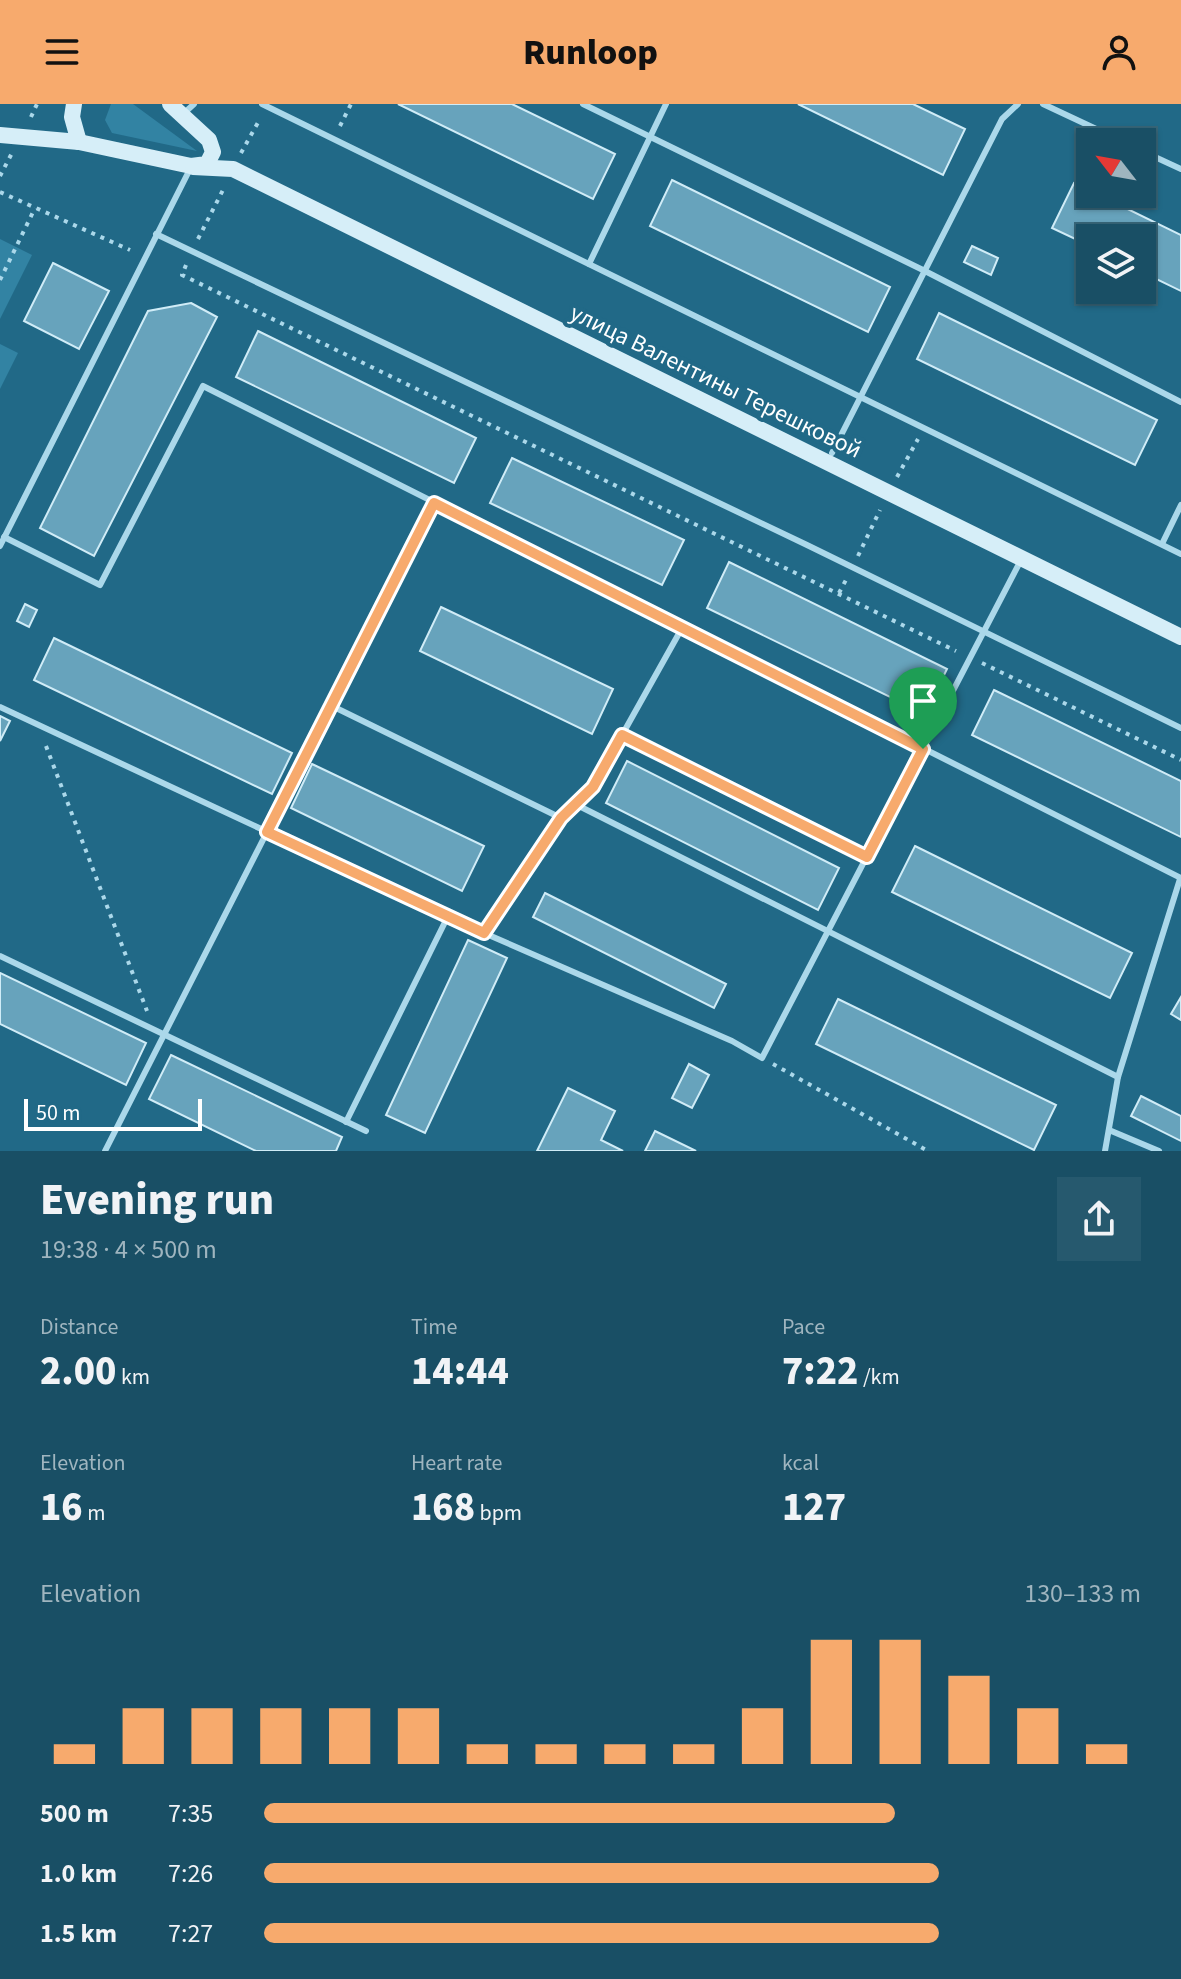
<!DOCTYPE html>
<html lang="en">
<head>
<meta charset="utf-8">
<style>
  body { margin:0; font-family:"Source Sans 3",sans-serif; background:#26596e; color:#f1f3f6; height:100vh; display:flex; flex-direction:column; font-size:30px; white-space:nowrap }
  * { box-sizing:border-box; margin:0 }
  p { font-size:26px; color:#9fb5bf }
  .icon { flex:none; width:44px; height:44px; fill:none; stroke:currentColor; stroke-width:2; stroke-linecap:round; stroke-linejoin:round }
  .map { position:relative; height:1047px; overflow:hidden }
  .side { display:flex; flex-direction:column; background:#194f65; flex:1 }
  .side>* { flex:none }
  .needle { width:52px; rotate:301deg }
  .tools { position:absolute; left:1076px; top:24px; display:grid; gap:16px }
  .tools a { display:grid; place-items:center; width:80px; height:80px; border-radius:0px; background:#194f65; box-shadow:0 2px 6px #0004,0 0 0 2px #376679; font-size:40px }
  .scale { position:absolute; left:24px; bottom:20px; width:178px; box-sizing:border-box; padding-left:8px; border:4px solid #fff; border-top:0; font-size:22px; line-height:28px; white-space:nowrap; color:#fff; -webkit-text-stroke:6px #216987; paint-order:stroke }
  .pin { position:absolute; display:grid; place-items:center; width:68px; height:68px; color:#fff; margin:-82px -34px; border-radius:50% 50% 50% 0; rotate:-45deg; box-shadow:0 0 8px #0007 }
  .pin .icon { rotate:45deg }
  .round { display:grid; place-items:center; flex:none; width:84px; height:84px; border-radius:0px; background:#26596e }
  .overview { display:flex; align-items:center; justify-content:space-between; height:136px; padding:0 40px }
  h1 { font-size:44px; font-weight:800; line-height:60px }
  .stats { display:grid; grid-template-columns:repeat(3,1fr); gap:12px; height:136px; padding:8px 40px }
  .stats div { display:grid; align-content:center }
  .stats b { font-size:40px; font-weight:800 }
  .stats small { font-size:22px; font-weight:400 }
  .stats p { font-size:22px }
  .chart { height:224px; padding:16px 40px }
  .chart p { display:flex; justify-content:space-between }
  .chart svg { width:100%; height:144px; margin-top:8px; stroke:#f7aa6d; stroke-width:6 }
  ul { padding:0 40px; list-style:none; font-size:26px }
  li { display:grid; grid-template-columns:128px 96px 1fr; align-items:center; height:60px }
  li i { height:20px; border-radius:10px; background:#f7aa6d }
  header { display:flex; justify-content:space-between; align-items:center; height:104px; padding:0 40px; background:#f7aa6d; color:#111; font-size:36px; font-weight:800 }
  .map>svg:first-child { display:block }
  .green { fill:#3283a3 }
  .building { fill:#67a3bc; stroke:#d0ecf7; stroke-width:2 }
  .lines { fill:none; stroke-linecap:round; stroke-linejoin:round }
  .path { stroke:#abd8ea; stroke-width:4; stroke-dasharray:4 6; stroke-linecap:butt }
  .lane { stroke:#abd8ea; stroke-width:6 }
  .secondary { stroke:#d6eef8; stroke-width:16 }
  .route-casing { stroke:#fff; stroke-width:16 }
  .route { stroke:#f7aa6d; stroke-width:10 }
  .labels { text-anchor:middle; stroke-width:8; stroke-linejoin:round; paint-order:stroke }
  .street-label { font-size:24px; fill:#fff; stroke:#216987 }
</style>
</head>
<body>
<header><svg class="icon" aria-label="menu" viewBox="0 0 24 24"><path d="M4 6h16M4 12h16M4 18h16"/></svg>Runloop<svg class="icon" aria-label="person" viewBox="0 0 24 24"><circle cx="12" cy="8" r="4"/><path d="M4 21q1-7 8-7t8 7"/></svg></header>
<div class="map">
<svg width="1181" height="1047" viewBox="0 0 1181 1047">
  <rect width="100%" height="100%" fill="#216987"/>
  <g class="green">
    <path d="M111,0H133L197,47L112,29L105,16Z"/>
    <path d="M0,135L32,151L0,215Z"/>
    <path d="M0,240L18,249L0,285Z"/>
  </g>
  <g class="building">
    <path d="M398,0H512L615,50L593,95Z"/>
    <path d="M798,0H913L965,25L943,71Z"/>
    <path d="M672,76L890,183L868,228L650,122Z"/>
    <path d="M1074,79L1090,86V90H1097L1181,131V187L1142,168V134H1090V142L1052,124Z"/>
    <path d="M972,142L998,154L991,171L964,158Z"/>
    <path d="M53,159L109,187L79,245L24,217Z"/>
    <path d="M191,199L217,213L94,452L40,424L148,207Z"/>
    <path d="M939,209L1157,316L1135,361L917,255Z"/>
    <path d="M258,227L476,334L454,379L236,273Z"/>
    <path d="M512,354L684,436L662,481L490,399Z"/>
    <path d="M729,458L947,565L925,610L707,504Z"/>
    <path d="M25,500L37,506L29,523L17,517Z"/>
    <path d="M441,503L613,585L592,630L420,547Z"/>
    <path d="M54,534L292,649L272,690L34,576Z"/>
    <path d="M994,586L1181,677V733L972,631Z"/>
    <path d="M0,612L10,617L0,637Z"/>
    <path d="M627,657L839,764L818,806L606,699Z"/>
    <path d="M312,660L484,742L462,787L291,704Z"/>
    <path d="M915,742L1132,849L1110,894L892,788Z"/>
    <path d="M545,789L726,880L714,904L533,813Z"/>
    <path d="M468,836L507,854L425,1029L386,1011Z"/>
    <path d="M0,869L146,939L126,981L0,920Z"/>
    <path d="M1181,893V916L1171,910Z"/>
    <path d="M838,895L1056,1001L1034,1046L816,940Z"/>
    <path d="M171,951L342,1033L336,1047H256L149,995Z"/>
    <path d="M689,960L709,971L692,1004L672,994Z"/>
    <path d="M568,984L615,1007L601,1036L623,1047H537Z"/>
    <path d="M1141,992L1181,1012V1037L1131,1012Z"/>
    <path d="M655,1027L696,1047H645Z"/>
  </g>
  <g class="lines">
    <g class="path">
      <path d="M31,13L37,0"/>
      <path d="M340,22L351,0"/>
      <path d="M241,49L260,15"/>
      <path d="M0,72L12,49"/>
      <path d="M0,88L130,146"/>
      <path d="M198,135L225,82"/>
      <path d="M186,161L182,171L956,547"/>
      <path d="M0,176L35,104"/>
      <path d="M897,373L918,335"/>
      <path d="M858,452L880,406"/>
      <path d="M839,489L847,474"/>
      <path d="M982,559L1181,656"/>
      <path d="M46,642L147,907"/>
      <path d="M773,960L928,1047"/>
    </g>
    <g class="lane">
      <path d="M262,0L1181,450"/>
      <path d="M583,0L923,166L1181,298"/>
      <path d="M1043,0L1124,38"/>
      <path d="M182,11L194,0"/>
      <path d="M1142,47L1181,65"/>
      <path d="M156,130L807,441L1181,624"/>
      <path d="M589,160L666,0"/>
      <path d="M832,349L1002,15L1018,0"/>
      <path d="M4,433L100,481L203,282L1181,774"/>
      <path d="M1162,440L1181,401"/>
      <path d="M0,442L191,63"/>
      <path d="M332,602L561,714"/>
      <path d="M0,603L484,829L732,937L762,954L1021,456"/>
      <path d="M622,631L867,753"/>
      <path d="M575,700L1118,973"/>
      <path d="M484,829L561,714L593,683L682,524"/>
      <path d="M0,852L366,1027"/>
      <path d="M346,1018L448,812"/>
      <path d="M1109,1026L1159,1047"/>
      <path d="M105,1047L434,399"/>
      <path d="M1105,1047L1118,973L1180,775"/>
    </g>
    <g class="secondary">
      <path d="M74,0L72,13L79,38"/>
      <path d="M0,31L79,38L191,62L207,60L213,48L209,36L170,0"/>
      <path d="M193,63L233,65L1181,533"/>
    </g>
  </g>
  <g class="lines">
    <defs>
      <path id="route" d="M434,399L923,645L867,753L622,631L593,683L561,714L484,829L267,728Z"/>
    </defs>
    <use href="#route" class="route-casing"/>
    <use href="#route" class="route"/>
  </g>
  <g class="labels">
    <g class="street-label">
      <text transform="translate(716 277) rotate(26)" y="8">улица Валентины Терешковой</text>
    </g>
  </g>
</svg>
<div class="tools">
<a><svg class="needle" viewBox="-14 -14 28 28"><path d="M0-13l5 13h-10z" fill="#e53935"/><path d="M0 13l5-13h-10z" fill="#9fb5bf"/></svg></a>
<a><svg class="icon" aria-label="layers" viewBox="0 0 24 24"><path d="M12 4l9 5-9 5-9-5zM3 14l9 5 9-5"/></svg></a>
</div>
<div class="scale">50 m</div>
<div class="pin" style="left:923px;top:645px;background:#1e9e55"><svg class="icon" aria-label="arrive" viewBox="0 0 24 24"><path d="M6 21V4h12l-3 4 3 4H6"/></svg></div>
</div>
<section class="side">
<div class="overview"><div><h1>Evening run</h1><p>19:38 · 4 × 500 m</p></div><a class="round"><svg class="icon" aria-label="share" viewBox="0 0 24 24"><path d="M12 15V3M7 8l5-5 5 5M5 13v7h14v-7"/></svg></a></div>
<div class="stats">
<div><p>Distance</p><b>2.00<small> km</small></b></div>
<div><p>Time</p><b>14:44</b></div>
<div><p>Pace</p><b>7:22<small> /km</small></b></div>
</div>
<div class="stats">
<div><p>Elevation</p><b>16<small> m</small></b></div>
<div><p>Heart rate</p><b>168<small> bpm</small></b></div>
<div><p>kcal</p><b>127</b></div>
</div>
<div class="chart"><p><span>Elevation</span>130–133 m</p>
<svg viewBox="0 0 160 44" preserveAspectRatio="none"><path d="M5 44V38M15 44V27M25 44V27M35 44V27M45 44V27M55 44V27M65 44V38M75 44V38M85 44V38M95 44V38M105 44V27M115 44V6M125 44V6M135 44V17M145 44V27M155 44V38"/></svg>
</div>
<ul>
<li><b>500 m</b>7:35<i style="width:72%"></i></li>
<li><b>1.0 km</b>7:26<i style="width:77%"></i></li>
<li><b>1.5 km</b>7:27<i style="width:77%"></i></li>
</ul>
</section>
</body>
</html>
